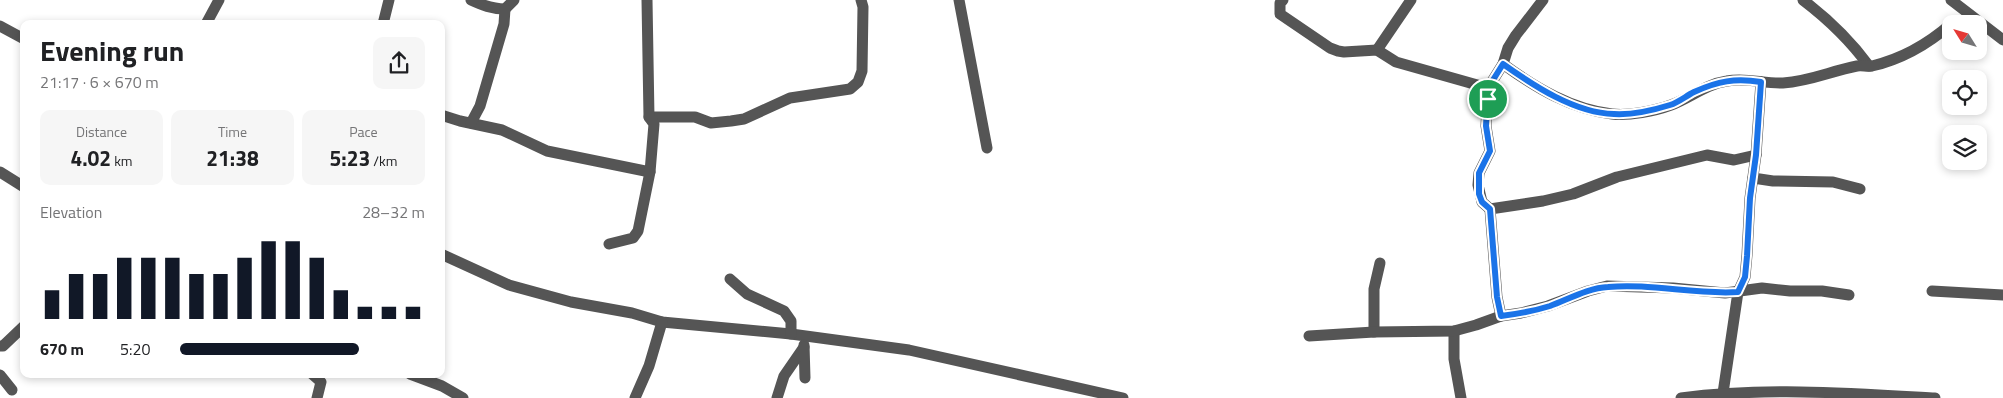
<!DOCTYPE html>
<html lang="en">
<head>
<meta charset="utf-8">
<style>
  body { margin:0; font-family:"Titillium Web",sans-serif; background:#f6f6f6; color:#202124; height:100vh; display:flex; flex-direction:column; font-size:19px; white-space:nowrap }
  * { box-sizing:border-box; margin:0 }
  p { font-size:16px; color:#757577 }
  .icon { flex:none; width:28px; height:28px; fill:none; stroke:currentColor; stroke-width:2; stroke-linecap:round; stroke-linejoin:round }
  .map { position:relative; flex:1; overflow:hidden }
  .panel { position:absolute; left:20px; top:20px; width:425px; height:358px; display:flex; flex-direction:column; background:#fff; border-radius:10px; box-shadow:0 2px 8px #0003 }
  .panel>* { flex:none }
  .needle { width:32px; rotate:307deg }
  .controls { position:absolute; left:1942px; top:15px; display:grid; gap:10px }
  .controls a { display:grid; place-items:center; width:45px; height:45px; border-radius:10px; background:#fff; box-shadow:0 2px 8px #0003; font-size:25px }
  .pin { position:absolute; display:grid; place-items:center; width:42px; height:42px; color:#fff; margin:-21px; border:2px solid #fff; border-radius:50%; box-shadow:0 1px 5px #0007 }
  .round { display:grid; place-items:center; flex:none; width:52px; height:52px; border-radius:10px; background:#f6f6f6 }
  .head { display:flex; align-items:center; justify-content:space-between; height:85px; padding:0 20px }
  h1 { font-size:28px; font-weight:700; line-height:38px }
  .metrics { display:grid; grid-template-columns:repeat(3,1fr); gap:8px; height:85px; padding:5px 20px }
  .metrics div { display:grid; align-content:center; border-radius:10px; background:#f6f6f6; text-align:center }
  .metrics b { font-size:21px; font-weight:700 }
  .metrics small { font-size:14px; font-weight:400 }
  .metrics p { font-size:14px }
  .chart { height:140px; padding:10px 20px }
  .chart p { display:flex; justify-content:space-between }
  .chart svg { width:100%; height:90px; margin-top:5px; stroke:#111827; stroke-width:6 }
  ul { padding:0 20px; list-style:none; font-size:16px }
  li { display:grid; grid-template-columns:80px 60px 1fr; align-items:center; height:38px }
  li i { height:12px; border-radius:6px; background:#111827 }
  .map>svg:first-child { display:block }
  .lines { fill:none; stroke-linecap:round; stroke-linejoin:round }
  .minor { stroke:#555; stroke-width:11 }
  .route-casing { stroke:#fff; stroke-width:10 }
  .route { stroke:#1a73e8; stroke-width:6 }
</style>
</head>
<body>
<div class="map">
<svg width="2003" height="398" viewBox="0 0 2003 398">
  <rect width="100%" height="100%" fill="#fff"/>
  <g class="lines">
    <g class="minor">
      <path d="M471,0C482,5 492,9 505,9L514,0"/>
      <path d="M959,0L987,148"/>
      <path d="M1283,0L1280,3V14L1330,48L1338,51L1344,52L1377,50L1396,62L1488,88"/>
      <path d="M1543,0L1516,35L1508,48L1503,64L1488,88L1486,126L1490,151L1479,173L1478,185L1482,202L1490,209L1543,201L1573,194L1617,177L1707,155L1734,160L1756,155"/>
      <path d="M1803,0C1828,19 1850,40 1869,66"/>
      <path d="M1951,0L2003,40"/>
      <path d="M206,24L219,0"/>
      <path d="M383,24L389,0"/>
      <path d="M0,26L24,39"/>
      <path d="M1377,50L1411,0"/>
      <path d="M1503,64C1536,88 1571,109 1612,114C1629,116 1655,111 1671,105C1690,98 1706,84 1727,81C1746,77 1764,84 1783,83C1811,81 1831,71 1857,66C1862,65 1867,67 1872,66C1902,59 1928,44 1951,24"/>
      <path d="M441,115L460,121L502,130L547,151L650,172"/>
      <path d="M649,117H695L711,123L731,121L744,119L790,98L850,89L858,82L862,71L863,7L861,0"/>
      <path d="M471,123L480,106L504,24L505,9"/>
      <path d="M0,172L24,187"/>
      <path d="M1753,178L1773,181L1833,182L1860,189"/>
      <path d="M1490,209L1497,297L1501,316"/>
      <path d="M609,244L633,238L638,231L650,172L654,124L649,117L647,0"/>
      <path d="M441,254L509,285L571,302L632,313L662,322L791,334L909,350L1123,398"/>
      <path d="M730,279L747,294L784,311L791,321V334"/>
      <path d="M1932,291L2003,295"/>
      <path d="M1454,331V359L1461,398"/>
      <path d="M1374,332V289L1380,263"/>
      <path d="M1309,336L1374,332L1454,331L1476,325L1501,316L1521,313L1548,306L1588,291L1607,286L1673,288L1725,293L1762,288L1790,291H1822L1849,295"/>
      <path d="M804,345L805,378"/>
      <path d="M0,346H3L24,326"/>
      <path d="M312,374L321,382L317,398"/>
      <path d="M410,374L442,386L463,398"/>
      <path d="M0,375L12,390"/>
      <path d="M1723,393L1738,292L1745,277L1747,255L1750,198L1756,155L1761,82"/>
      <path d="M635,398L649,366L662,322"/>
      <path d="M777,398L784,376L804,347"/>
      <path d="M1681,398C1765,387 1850,393 1935,398"/>
    </g>
  </g>
  <g class="lines">
    <defs>
      <path id="route" d="M1503,64C1534,86 1575,113 1614,114C1632,115 1654,110 1670,105C1679,102 1686,96 1694,92C1718,81 1735,78 1761,82L1756,155L1750,198L1747,256L1745,277L1738,292C1695,295 1651,283 1608,287C1588,288 1569,299 1550,306C1534,311 1517,314 1501,316L1497,297L1490,209L1482,202L1479,194V173L1490,151L1486,126L1488,88Z"/>
    </defs>
    <use href="#route" class="route-casing"/>
    <use href="#route" class="route"/>
  </g>
</svg>
<div class="controls">
<a><svg class="needle" viewBox="-14 -14 28 28"><path d="M0-13l5 13h-10z" fill="#e53935"/><path d="M0 13l5-13h-10z" fill="#757577"/></svg></a>
<a><svg class="icon" aria-label="locate" viewBox="0 0 24 24"><circle cx="12" cy="12" r="6"/><path d="M12 2v4M12 18v4M2 12h4M18 12h4"/></svg></a>
<a><svg class="icon" aria-label="layers" viewBox="0 0 24 24"><path d="M12 4l9 5-9 5-9-5zM3 14l9 5 9-5"/></svg></a>
</div>
<div class="pin" style="left:1488px;top:99px;background:#1e9e55"><svg class="icon" aria-label="arrive" viewBox="0 0 24 24"><path d="M6 21V4h12l-3 4 3 4H6"/></svg></div>
<section class="panel">
<div class="head"><div><h1>Evening run</h1><p>21:17 · 6 × 670 m</p></div><a class="round"><svg class="icon" aria-label="share" viewBox="0 0 24 24"><path d="M12 15V3M7 8l5-5 5 5M5 13v7h14v-7"/></svg></a></div>
<div class="metrics">
<div><p>Distance</p><b>4.02<small> km</small></b></div>
<div><p>Time</p><b>21:38</b></div>
<div><p>Pace</p><b>5:23<small> /km</small></b></div>
</div>
<div class="chart"><p><span>Elevation</span>28–32 m</p>
<svg viewBox="0 0 160 44" preserveAspectRatio="none"><path d="M5 44V30M15 44V22M25 44V22M35 44V14M45 44V14M55 44V14M65 44V22M75 44V22M85 44V14M95 44V6M105 44V6M115 44V14M125 44V30M135 44V38M145 44V38M155 44V38"/></svg>
</div>
<ul>
<li><b>670 m</b>5:20<i style="width:73%"></i></li>
</ul>
</section>
</div>
</body>
</html>
